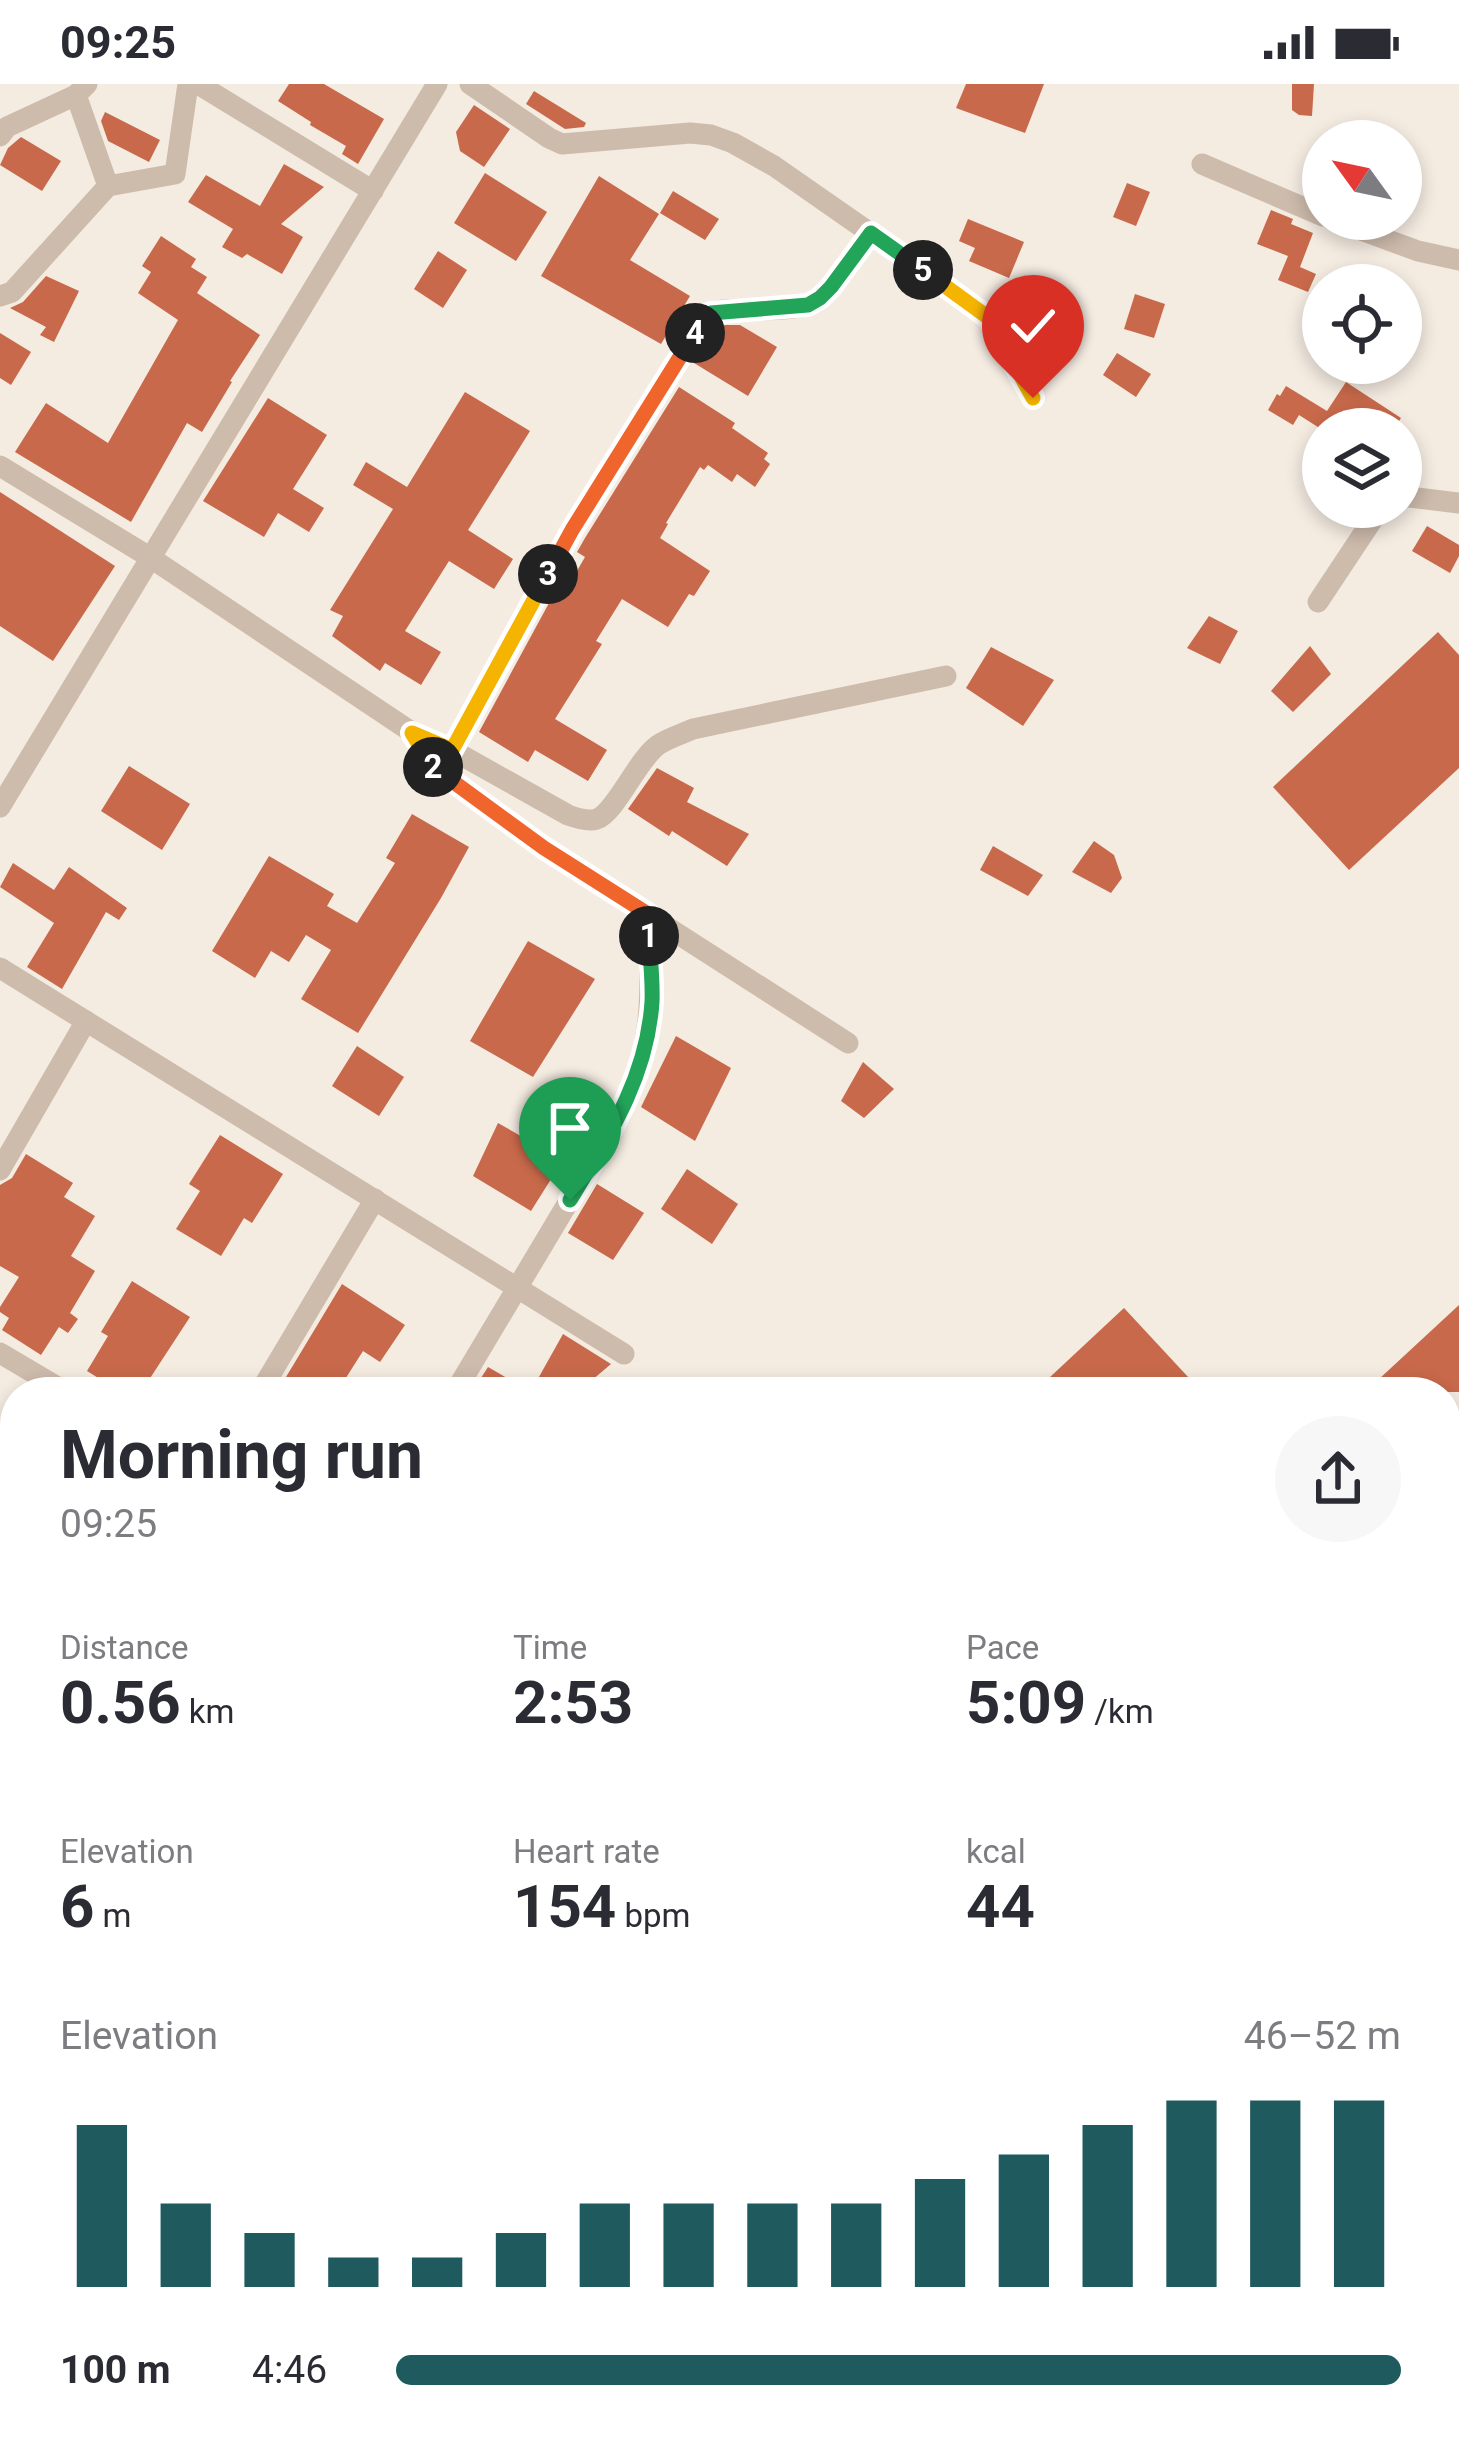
<!DOCTYPE html>
<html lang="en">
<head>
<meta charset="utf-8">
<style>
  body { margin:0; font-family:Roboto,sans-serif; background:#f7f7f7; color:#2b2b33; height:100vh; display:flex; flex-direction:column; font-size:45px; white-space:nowrap }
  * { box-sizing:border-box; margin:0 }
  p { font-size:39px; color:#7c7c81 }
  .icon { flex:none; width:66px; height:66px; fill:none; stroke:currentColor; stroke-width:2; stroke-linecap:round; stroke-linejoin:round }
  .map { position:relative; flex:1; overflow:hidden }
  .details { position:absolute; left:0px; top:1293px; width:1461px; height:1065px; display:flex; flex-direction:column; background:#fff; border-radius:48px 48px 0 0; box-shadow:0 6px 18px #0003 }
  .details>* { flex:none }
  .needle { width:78px; rotate:303deg }
  .buttons { position:absolute; left:1302px; top:36px; display:grid; gap:24px }
  .buttons a { display:grid; place-items:center; width:120px; height:120px; border-radius:50%; background:#fff; box-shadow:0 6px 18px #0003; font-size:60px }
  .pin { position:absolute; display:grid; place-items:center; width:102px; height:102px; color:#fff; margin:-123px -51px; border-radius:50% 50% 50% 0; rotate:-45deg; box-shadow:0 0 12px #0007 }
  .pin .icon { rotate:45deg }
  .km { position:absolute; width:60px; height:60px; margin:-30px; border-radius:50%; background:#222; color:#fff; font-size:33px; line-height:60px; text-align:center }
  .round { display:grid; place-items:center; flex:none; width:126px; height:126px; border-radius:63px; background:#f7f7f7 }
  .summary { display:flex; align-items:center; justify-content:space-between; height:204px; padding:0 60px }
  h1 { font-size:66px; font-weight:700; line-height:90px }
  .figures { display:grid; grid-template-columns:repeat(3,1fr); gap:18px; height:204px; padding:12px 60px }
  .figures div { display:grid; align-content:center }
  .figures b { font-size:60px; font-weight:700 }
  .figures small { font-size:33px; font-weight:400 }
  .figures p { font-size:33px }
  .chart { height:336px; padding:24px 60px }
  .chart p { display:flex; justify-content:space-between }
  .chart svg { width:100%; height:216px; margin-top:12px; stroke:#1f5a5e; stroke-width:6 }
  ul { padding:0 60px; list-style:none; font-size:39px }
  li { display:grid; grid-template-columns:192px 144px 1fr; align-items:center; height:90px }
  li i { height:30px; border-radius:15px; background:#1f5a5e }
  .status { display:flex; justify-content:space-between; align-items:center; height:84px; padding:0 60px; background:#fff; direction:ltr }
  .status svg { height:33px; fill:currentColor }
  .map>svg:first-child { display:block }
  .building { fill:#c8694b }
  .lines { fill:none; stroke-linecap:round; stroke-linejoin:round }
  .minor { stroke:#cdbbac; stroke-width:21 }
  .split-1-casing { stroke:#fff; stroke-width:24 }
  .split-2-casing { stroke:#fff; stroke-width:24 }
  .split-3-casing { stroke:#fff; stroke-width:24 }
  .split-4-casing { stroke:#fff; stroke-width:24 }
  .split-5-casing { stroke:#fff; stroke-width:24 }
  .split-6-casing { stroke:#fff; stroke-width:24 }
  .split-1 { stroke:#22a559; stroke-width:15 }
  .split-2 { stroke:#f0652b; stroke-width:15 }
  .split-3 { stroke:#f5b400; stroke-width:15 }
  .split-4 { stroke:#f0652b; stroke-width:15 }
  .split-5 { stroke:#22a559; stroke-width:15 }
  .split-6 { stroke:#f5b400; stroke-width:15 }
</style>
</head>
<body>
<div class="status"><b>09:25</b><svg viewBox="0 0 49 12"><path d="M0 12V9h3v3zM5 12V6h3v6zM10 12V3h3v9zM15 12V0h3v12zM26 1h20v11H26zM47 4h2v5h-2z"/></svg></div>
<div class="map">
<svg width="1459" height="2357" viewBox="0 0 1459 2357">
  <rect width="100%" height="100%" fill="#f4ebe1"/>
  <g class="building">
    <path d="M289,0H324L384,35L358,80L342,70L346,62L310,41L311,38L278,17Z"/>
    <path d="M966,0H1044L1025,49L956,24Z"/>
    <path d="M1292,0H1314L1312,32L1299,31L1292,26Z"/>
    <path d="M534,7L586,39L584,43L565,45L526,20Z"/>
    <path d="M474,21L510,45L484,83L460,67L456,48Z"/>
    <path d="M105,28L160,56L149,78L108,57L101,37Z"/>
    <path d="M21,53L61,77L42,107L0,81L8,64Z"/>
    <path d="M284,80L324,103L281,140L303,153L282,190L247,170L242,174L222,163L233,145L188,118L206,91L260,122Z"/>
    <path d="M485,89L547,128L516,177L454,139Z"/>
    <path d="M599,92L659,130L630,176L690,212L661,260L541,192Z"/>
    <path d="M1127,99L1150,108L1136,142L1113,133Z"/>
    <path d="M673,107L719,135L705,156L660,129Z"/>
    <path d="M1271,126L1293,135L1291,140L1313,149L1300,183L1316,190L1308,208L1278,196L1288,172L1257,160Z"/>
    <path d="M968,135L1024,158L1009,194L969,177L975,164L959,157Z"/>
    <path d="M161,152L196,175L191,183L207,193L197,209L260,251L230,297L232,298L202,348L187,339L131,438L15,368L46,319L108,359L178,236L138,209L151,188L142,182Z"/>
    <path d="M438,167L467,186L443,224L414,205Z"/>
    <path d="M46,192L79,207L54,258L40,251L46,243L10,224L23,218Z"/>
    <path d="M1135,210L1165,220L1154,254L1124,245Z"/>
    <path d="M725,241H740L777,263L748,312L694,279L715,246Z"/>
    <path d="M0,249L31,268L11,301L0,294Z"/>
    <path d="M1117,269L1151,290L1136,313L1103,291Z"/>
    <path d="M1346,298L1401,334L1394,345H1321L1299,331L1293,341L1268,326L1277,310L1280,312L1286,302L1327,327Z"/>
    <path d="M679,303L735,339L732,344L768,369L764,375L770,380L755,403L737,390L732,398L708,381L704,386L700,383L666,439L668,440L660,454L710,487L694,512L689,510L668,543L622,515L596,557L602,560L555,635L607,666L588,697L535,666L528,678L479,648L555,508L562,513L585,473L577,468L585,454Z"/>
    <path d="M465,308L530,347L468,446L513,475L494,505L449,477L405,547L441,568L421,601L385,579L380,587L332,552L343,532L330,526L393,425L353,401L366,378L407,403Z"/>
    <path d="M268,314L327,351L293,405L324,424L309,448L278,429L264,453L203,417Z"/>
    <path d="M0,408L115,482L53,577L0,542Z"/>
    <path d="M1427,442L1459,461V472L1450,489L1412,467Z"/>
    <path d="M1209,532L1238,547L1220,580L1187,564Z"/>
    <path d="M1438,548L1459,571V684L1349,786L1273,703Z"/>
    <path d="M1310,562L1331,590L1293,628L1271,607Z"/>
    <path d="M991,563L1054,596L1023,642L966,604Z"/>
    <path d="M129,682L190,720L162,766L101,727Z"/>
    <path d="M657,684L694,704L687,718L749,750L727,782L672,747L669,752L628,725Z"/>
    <path d="M412,730L469,763L441,814L358,949L301,915L331,866L306,851L289,878L271,867L255,894L212,867L269,772L334,810L327,822L357,839L395,779L386,774Z"/>
    <path d="M1094,757L1114,771L1122,794L1111,809L1072,788Z"/>
    <path d="M993,762L1043,791L1028,812L980,786Z"/>
    <path d="M13,779L54,806L69,783L127,824L119,836L106,828L62,905L27,883L54,839L0,803Z"/>
    <path d="M528,857L595,895L533,993L470,957Z"/>
    <path d="M676,952L731,984L695,1057L641,1023Z"/>
    <path d="M357,962L404,993L379,1032L332,1002Z"/>
    <path d="M863,978L894,1005L864,1034L841,1017Z"/>
    <path d="M498,1039L563,1076L531,1127L473,1092Z"/>
    <path d="M220,1051L283,1090L252,1139L244,1134L221,1172L176,1145L200,1107L189,1100Z"/>
    <path d="M26,1070L73,1099L64,1113L95,1132L71,1172L95,1187L70,1229L78,1235L68,1249L59,1243L41,1271L2,1246L9,1234L0,1228V1223L19,1193L0,1182V1101L12,1094Z"/>
    <path d="M687,1085L738,1120L712,1160L661,1125Z"/>
    <path d="M597,1100L644,1129L613,1176L568,1149Z"/>
    <path d="M132,1197L190,1233L141,1308H121L87,1287L108,1252L101,1248Z"/>
    <path d="M342,1200L405,1241L380,1278L363,1267L337,1308H277Z"/>
    <path d="M1459,1221V1308H1365Z"/>
    <path d="M1124,1224L1202,1308H1034Z"/>
    <path d="M563,1250L611,1280L578,1308H548L535,1300Z"/>
    <path d="M488,1283L512,1297L504,1308H472Z"/>
    <path d="M0,1493L15,1503V1533L0,1556Z"/>
    <path d="M0,1558L15,1569V1612L0,1605Z"/>
    <path d="M0,1671L15,1680V1725L0,1750Z"/>
  </g>
  <g class="lines">
    <g class="minor">
      <path d="M87,0L76,11L108,102"/>
      <path d="M198,0L373,107"/>
      <path d="M470,0L549,54L562,60L690,49L711,51L733,59L774,82L975,222L989,234L1000,250L1033,313"/>
      <path d="M0,52L7,43L76,11"/>
      <path d="M1202,80L1323,132"/>
      <path d="M1331,135L1418,167L1459,176"/>
      <path d="M0,212L12,208L108,102L175,90L188,0"/>
      <path d="M0,382L151,474L413,649L452,666L568,731C576,734 588,738 597,735C616,728 637,676 658,661C668,654 682,650 693,645L946,592"/>
      <path d="M1401,412L1459,419"/>
      <path d="M1318,518L1381,423"/>
      <path d="M413,649L423,671L451,698L544,764L848,959"/>
      <path d="M452,666L572,446L703,236L711,229L723,226C747,225 787,228 809,221C832,212 856,169 871,149"/>
      <path d="M0,723L437,0"/>
      <path d="M0,884L624,1270"/>
      <path d="M0,1086L86,937"/>
      <path d="M0,1269L66,1308"/>
      <path d="M260,1308L375,1115"/>
      <path d="M455,1308L621,1030C655,957 651,908 648,831"/>
      <path d="M0,1767L15,1775"/>
      <path d="M0,1956L15,1965"/>
      <path d="M0,2153L15,2162"/>
      <path d="M0,2316L15,2229"/>
      <path d="M988,2343L1011,2357"/>
      <path d="M136,2357L139,2343"/>
      <path d="M362,2357L365,2343"/>
      <path d="M528,2357L531,2343"/>
      <path d="M768,2357L775,2343"/>
    </g>
  </g>
  <g class="lines">
    <defs>
      <path id="split-1" d="M570,1116C608,1053 647,994 652,918C653,897 650,874 649,852"/>
      <path id="split-2" d="M433,683L544,764L648,830L649,852"/>
      <path id="split-3" d="M433,683L412,649L452,666L548,490"/>
      <path id="split-4" d="M548,490L572,446L695,249"/>
      <path id="split-5" d="M695,249L711,229L808,221L820,214L831,203L871,149L923,186"/>
      <path id="split-6" d="M923,186L989,234L1033,314"/>
    </defs>
    <use href="#split-1" class="split-1-casing"/>
    <use href="#split-2" class="split-2-casing"/>
    <use href="#split-3" class="split-3-casing"/>
    <use href="#split-4" class="split-4-casing"/>
    <use href="#split-5" class="split-5-casing"/>
    <use href="#split-6" class="split-6-casing"/>
    <use href="#split-1" class="split-1"/>
    <use href="#split-2" class="split-2"/>
    <use href="#split-3" class="split-3"/>
    <use href="#split-4" class="split-4"/>
    <use href="#split-5" class="split-5"/>
    <use href="#split-6" class="split-6"/>
  </g>
</svg>
<div class="buttons">
<a><svg class="needle" viewBox="-14 -14 28 28"><path d="M0-13l5 13h-10z" fill="#e53935"/><path d="M0 13l5-13h-10z" fill="#7c7c81"/></svg></a>
<a><svg class="icon" aria-label="locate" viewBox="0 0 24 24"><circle cx="12" cy="12" r="6"/><path d="M12 2v4M12 18v4M2 12h4M18 12h4"/></svg></a>
<a><svg class="icon" aria-label="layers" viewBox="0 0 24 24"><path d="M12 4l9 5-9 5-9-5zM3 14l9 5 9-5"/></svg></a>
</div>
<div class="pin" style="left:570px;top:1116px;background:#1e9e55"><svg class="icon" aria-label="arrive" viewBox="0 0 24 24"><path d="M6 21V4h12l-3 4 3 4H6"/></svg></div>
<div class="pin" style="left:1033px;top:314px;background:#d93025"><svg class="icon" aria-label="check" viewBox="0 0 24 24"><path d="M5 12l5 5 9-10"/></svg></div>
<b class="km" style="left:649px;top:852px">1</b>
<b class="km" style="left:433px;top:683px">2</b>
<b class="km" style="left:548px;top:490px">3</b>
<b class="km" style="left:695px;top:249px">4</b>
<b class="km" style="left:923px;top:186px">5</b>
<section class="details">
<div class="summary"><div><h1>Morning run</h1><p>09:25</p></div><a class="round"><svg class="icon" aria-label="share" viewBox="0 0 24 24"><path d="M12 15V3M7 8l5-5 5 5M5 13v7h14v-7"/></svg></a></div>
<div class="figures">
<div><p>Distance</p><b>0.56<small> km</small></b></div>
<div><p>Time</p><b>2:53</b></div>
<div><p>Pace</p><b>5:09<small> /km</small></b></div>
</div>
<div class="figures">
<div><p>Elevation</p><b>6<small> m</small></b></div>
<div><p>Heart rate</p><b>154<small> bpm</small></b></div>
<div><p>kcal</p><b>44</b></div>
</div>
<div class="chart"><p><span>Elevation</span>46–52 m</p>
<svg viewBox="0 0 160 44" preserveAspectRatio="none"><path d="M5 44V11M15 44V27M25 44V33M35 44V38M45 44V38M55 44V33M65 44V27M75 44V27M85 44V27M95 44V27M105 44V22M115 44V17M125 44V11M135 44V6M145 44V6M155 44V6"/></svg>
</div>
<ul>
<li><b>100 m</b>4:46<i style="width:100%"></i></li>
</ul>
</section>
</div>
</body>
</html>
